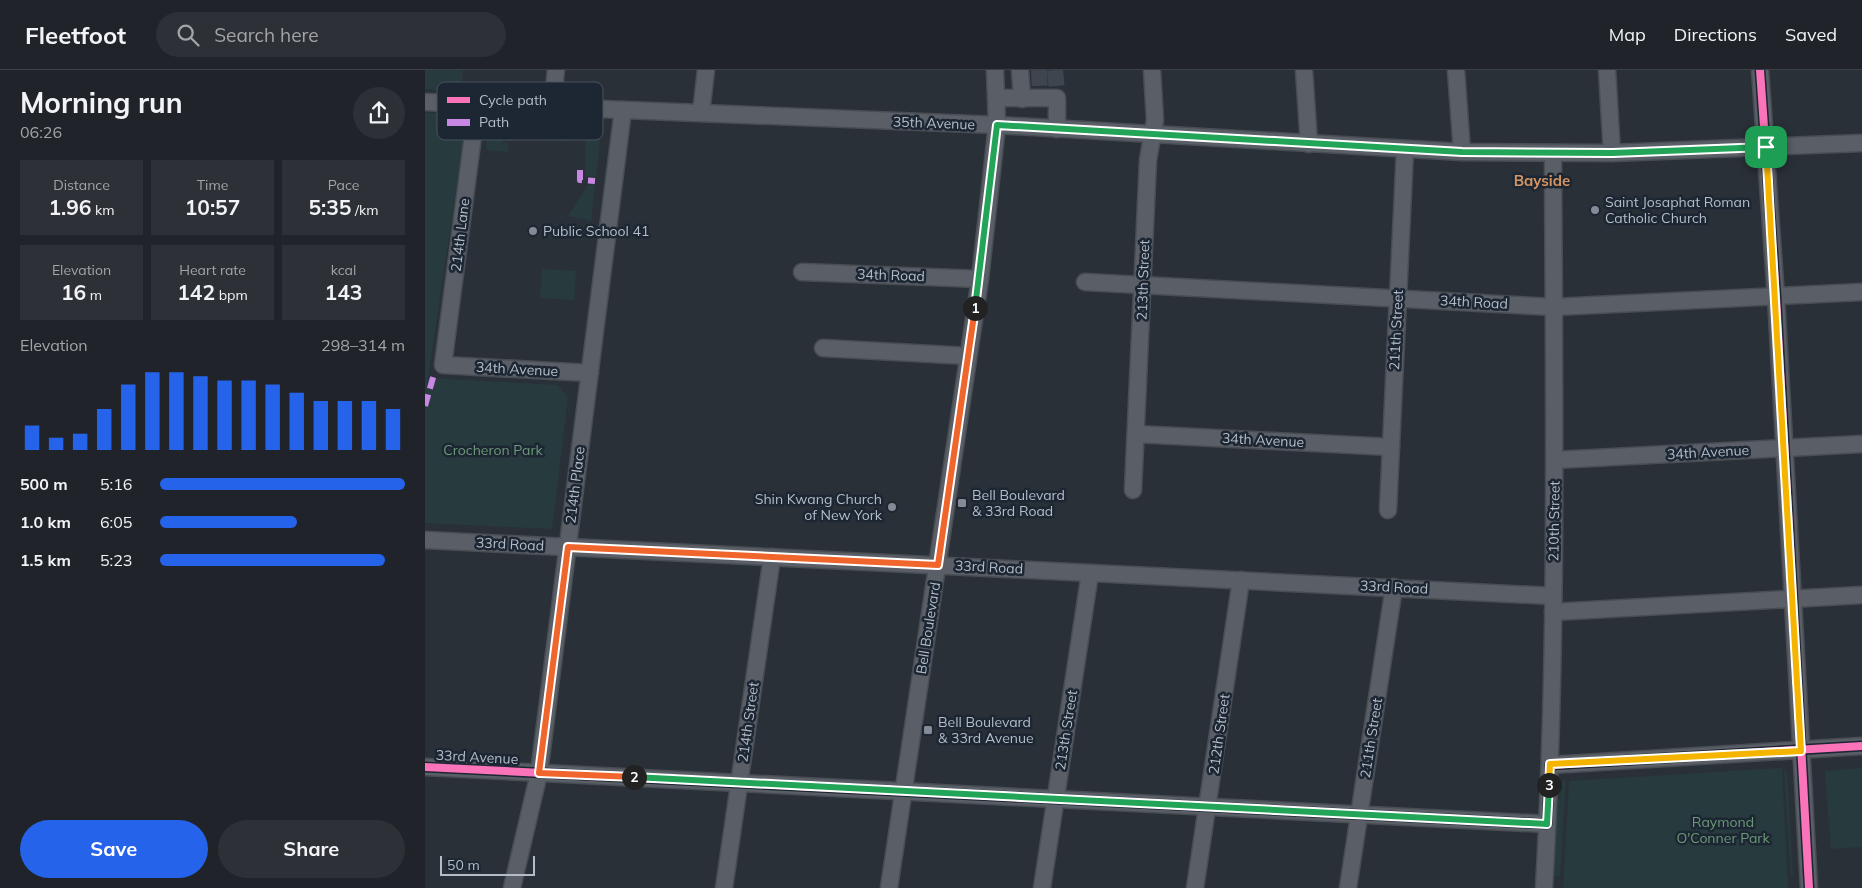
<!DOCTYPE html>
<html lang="en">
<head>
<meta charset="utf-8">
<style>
  body { margin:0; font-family:Mulish,sans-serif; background:#2d3036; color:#f1f3f6; height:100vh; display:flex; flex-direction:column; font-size:19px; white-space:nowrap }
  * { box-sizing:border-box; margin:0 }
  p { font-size:16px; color:#a2a4a8 }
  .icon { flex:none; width:28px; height:28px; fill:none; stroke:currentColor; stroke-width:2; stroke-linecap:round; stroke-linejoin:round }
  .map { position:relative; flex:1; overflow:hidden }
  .panel { display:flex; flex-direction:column; background:#20242a; width:425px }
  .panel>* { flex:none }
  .scale { position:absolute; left:15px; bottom:12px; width:95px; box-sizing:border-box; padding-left:5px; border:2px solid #b4bcc9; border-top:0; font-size:14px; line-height:18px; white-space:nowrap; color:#b4bcc9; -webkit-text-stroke:4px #1d2633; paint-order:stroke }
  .pin { position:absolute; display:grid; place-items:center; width:42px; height:42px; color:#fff; margin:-21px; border-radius:10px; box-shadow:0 2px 8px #0006 }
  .km { position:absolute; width:25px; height:25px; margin:-12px; border-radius:50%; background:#222; color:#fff; font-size:14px; line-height:25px; text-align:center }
  .round { display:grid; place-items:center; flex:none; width:52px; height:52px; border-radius:26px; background:#2d3036 }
  .summary { display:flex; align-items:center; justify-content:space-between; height:85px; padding:0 20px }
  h1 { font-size:28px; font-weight:700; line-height:38px }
  .metrics { display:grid; grid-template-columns:repeat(3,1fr); gap:8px; height:85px; padding:5px 20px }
  .metrics div { display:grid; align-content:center; border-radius:0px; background:#2d3036; text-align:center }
  .metrics b { font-size:21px; font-weight:700 }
  .metrics small { font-size:14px; font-weight:400 }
  .metrics p { font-size:14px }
  .chart { height:140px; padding:10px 20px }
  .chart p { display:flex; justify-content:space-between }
  .chart svg { width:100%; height:90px; margin-top:5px; stroke:#2563eb; stroke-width:6 }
  .primary-button { display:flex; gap:10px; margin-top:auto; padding:10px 20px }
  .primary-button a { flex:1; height:58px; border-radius:30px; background:#2563eb; color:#fff; font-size:20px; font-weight:700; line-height:58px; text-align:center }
  .primary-button a+a { background:#2d3036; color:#f1f3f6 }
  ul { padding:0 20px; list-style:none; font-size:16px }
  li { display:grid; grid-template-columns:80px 60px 1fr; align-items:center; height:38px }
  li i { height:12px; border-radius:6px; background:#2563eb }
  header { display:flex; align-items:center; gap:30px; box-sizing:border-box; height:70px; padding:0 25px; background:#20242a; border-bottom:1px solid #3d4147 }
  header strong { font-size:24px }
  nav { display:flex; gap:28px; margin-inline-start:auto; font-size:18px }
  .search { width:350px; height:45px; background:#2d3036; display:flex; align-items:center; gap:12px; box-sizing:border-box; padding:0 18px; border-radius:28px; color:#a2a4a8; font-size:19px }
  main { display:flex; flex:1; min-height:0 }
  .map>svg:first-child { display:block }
  .green { fill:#273a3e }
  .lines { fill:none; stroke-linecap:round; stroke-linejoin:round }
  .minor-tunnel { stroke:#3f454e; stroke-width:16; stroke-dasharray:16 8; stroke-linecap:butt }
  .minor-casing { stroke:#484c53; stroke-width:19 }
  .minor { stroke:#5a5e66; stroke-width:16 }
  .quiet { stroke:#c787e3; stroke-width:6; stroke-dasharray:12 6; stroke-linecap:butt }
  .cycleway-casing { stroke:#1d2633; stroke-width:11 }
  .cycleway { stroke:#fb73b8; stroke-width:8 }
  .split-1-casing { stroke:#fff; stroke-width:10 }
  .split-2-casing { stroke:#fff; stroke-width:10 }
  .split-3-casing { stroke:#fff; stroke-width:10 }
  .split-4-casing { stroke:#fff; stroke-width:10 }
  .split-1 { stroke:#22a559; stroke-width:6 }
  .split-2 { stroke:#f0652b; stroke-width:6 }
  .split-3 { stroke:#22a559; stroke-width:6 }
  .split-4 { stroke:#f5b400; stroke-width:6 }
  .poi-dot { fill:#848b96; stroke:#1d2633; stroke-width:2 }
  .labels { text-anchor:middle; stroke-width:5; stroke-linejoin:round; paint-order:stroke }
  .street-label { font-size:14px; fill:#b4bcc9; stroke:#1d2633 }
  .poi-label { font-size:14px; fill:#b4bcc9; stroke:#1d2633; text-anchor:start }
  .park-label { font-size:14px; fill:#6b9a76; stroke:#1d2633 }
  .neighbourhood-label { font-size:15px; font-weight:bold; fill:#d59563; stroke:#1d2633 }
  .key { fill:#1d2633; stroke:#4a5360; stroke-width:1 }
  .key-label { font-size:14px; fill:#b4bcc9 }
</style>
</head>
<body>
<header>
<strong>Fleetfoot</strong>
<div class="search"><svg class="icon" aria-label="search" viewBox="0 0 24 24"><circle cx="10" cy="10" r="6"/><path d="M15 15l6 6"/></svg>Search here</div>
<nav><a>Map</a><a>Directions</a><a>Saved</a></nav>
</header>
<main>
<section class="panel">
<div class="summary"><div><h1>Morning run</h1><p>06:26</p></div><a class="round"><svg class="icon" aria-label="share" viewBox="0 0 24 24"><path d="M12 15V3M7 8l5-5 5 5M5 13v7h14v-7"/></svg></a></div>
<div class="metrics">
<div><p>Distance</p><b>1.96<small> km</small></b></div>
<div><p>Time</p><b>10:57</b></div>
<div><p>Pace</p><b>5:35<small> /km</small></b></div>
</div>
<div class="metrics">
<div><p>Elevation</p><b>16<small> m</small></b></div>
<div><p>Heart rate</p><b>142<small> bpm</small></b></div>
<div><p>kcal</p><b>143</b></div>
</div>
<div class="chart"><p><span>Elevation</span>298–314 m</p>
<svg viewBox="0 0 160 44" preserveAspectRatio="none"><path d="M5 44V32M15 44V38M25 44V36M35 44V24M45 44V12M55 44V6M65 44V6M75 44V8M85 44V10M95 44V10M105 44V12M115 44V16M125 44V20M135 44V20M145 44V20M155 44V24"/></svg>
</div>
<ul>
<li><b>500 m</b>5:16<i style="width:100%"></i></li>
<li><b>1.0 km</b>6:05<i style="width:56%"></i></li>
<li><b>1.5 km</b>5:23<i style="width:92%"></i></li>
</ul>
<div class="primary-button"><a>Save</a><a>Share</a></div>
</section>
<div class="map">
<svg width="1437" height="818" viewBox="0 0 1437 818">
  <rect width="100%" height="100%" fill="#2a3038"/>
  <g class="green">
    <path d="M0,0H38L35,21L0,19Z"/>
    <path d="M0,42L35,46L39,48L41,53L3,308L132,315L143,327L127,459L0,453Z"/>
    <path d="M64,57H77V73H83V82L61,80Z"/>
    <path d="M121,59L146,60V71L122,70Z"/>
    <path d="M158,61L176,62L171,107L160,106L161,72L158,71Z"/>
    <path d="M163,115H170L166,151L143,146Z"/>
    <path d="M117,199L151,201L149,230L115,228Z"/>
    <path d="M1357,698L1363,818H1138L1144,712L1145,711Z"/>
    <path d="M1437,698V777L1406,779L1400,701Z"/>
    <path d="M1362,701L1368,806H1366L1359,702Z"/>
    <path d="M1134,711H1141L1135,806H1129L1133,729H1136V727L1133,726Z"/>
  </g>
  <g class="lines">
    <g class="minor-tunnel">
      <path d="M614,0L615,22"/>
      <path d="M630,0L632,21"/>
    </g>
    <defs>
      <g id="minor">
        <path d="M595,0L597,29"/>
        <path d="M879,0L884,74"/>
        <path d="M1031,0L1037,82"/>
        <path d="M1182,0L1187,83"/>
        <path d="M1335,0L1351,227L1384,818"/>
        <path d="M571,28H632V59"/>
        <path d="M0,32L572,55L1037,82L1187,83L1437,73"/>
        <path d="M52,35L18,295L165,303"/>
        <path d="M127,38L131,0"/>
        <path d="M276,43L281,0"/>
        <path d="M377,202L555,209"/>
        <path d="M660,212L1129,237L1437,222"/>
        <path d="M398,278L543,286"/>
        <path d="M711,364L966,377"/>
        <path d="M1130,390L1437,374"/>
        <path d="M708,420L723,90L730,50L727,0"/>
        <path d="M963,440L980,79"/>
        <path d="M0,470L1128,526"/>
        <path d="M1128,542L1437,525"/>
        <path d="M1125,695L1437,676"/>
        <path d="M0,697L1122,754"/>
        <path d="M87,818L114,703L198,40"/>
        <path d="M299,818L347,487"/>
        <path d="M464,818L555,209L572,55L570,0"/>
        <path d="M617,818L665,503"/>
        <path d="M770,818L816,510"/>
        <path d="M923,818L969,517"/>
        <path d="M1119,818C1133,573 1129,328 1128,83"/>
      </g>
    </defs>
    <use href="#minor" class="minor-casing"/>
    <use href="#minor" class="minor"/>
    <g class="quiet">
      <path d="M155,100V110L170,111"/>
      <path d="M0,336L9,304"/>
    </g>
    <defs>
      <g id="cycleway">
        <path d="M1335,0L1351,227L1384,818"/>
        <path d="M0,697L1122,754L1125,695L1437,676"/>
      </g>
    </defs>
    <use href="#cycleway" class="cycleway-casing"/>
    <use href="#cycleway" class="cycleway"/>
  </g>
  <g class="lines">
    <defs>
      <path id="split-1" d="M550,238L572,55L1037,82L1188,83L1341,77"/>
      <path id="split-2" d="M209,707L114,703L143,477L513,495L550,238"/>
      <path id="split-3" d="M209,707L1122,754L1124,715"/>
      <path id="split-4" d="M1124,715L1125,694L1376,681L1341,77"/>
    </defs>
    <use href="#split-1" class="split-1-casing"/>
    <use href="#split-2" class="split-2-casing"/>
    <use href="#split-3" class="split-3-casing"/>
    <use href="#split-4" class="split-4-casing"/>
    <use href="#split-1" class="split-1"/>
    <use href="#split-2" class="split-2"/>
    <use href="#split-3" class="split-3"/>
    <use href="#split-4" class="split-4"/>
  </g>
  <g class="poi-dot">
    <circle cx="1170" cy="140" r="5"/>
    <circle cx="108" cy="161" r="5"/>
    <rect x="532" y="428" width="10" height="10" rx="2.5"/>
    <circle cx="467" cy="437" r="5"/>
    <rect x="498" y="655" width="10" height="10" rx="2.5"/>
  </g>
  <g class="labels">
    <g class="street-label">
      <text transform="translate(509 53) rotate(2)" y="5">35th Avenue</text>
      <text transform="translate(35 165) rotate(-83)" y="5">214th Lane</text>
      <text transform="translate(466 205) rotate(2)" y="5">34th Road</text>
      <text transform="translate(718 210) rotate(-88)" y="5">213th Street</text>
      <text transform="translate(1049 232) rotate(3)" y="5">34th Road</text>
      <text transform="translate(971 260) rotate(-87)" y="5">211th Street</text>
      <text transform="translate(92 299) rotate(3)" y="5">34th Avenue</text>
      <text transform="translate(838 370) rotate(3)" y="5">34th Avenue</text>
      <text transform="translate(1283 382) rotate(-3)" y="5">34th Avenue</text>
      <text transform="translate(150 415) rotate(-83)" y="5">214th Place</text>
      <text transform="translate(1129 451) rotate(-89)" y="5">210th Street</text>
      <text transform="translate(85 474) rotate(3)" y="5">33rd Road</text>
      <text transform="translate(564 497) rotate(3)" y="5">33rd Road</text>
      <text transform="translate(969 517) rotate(3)" y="5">33rd Road</text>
      <text transform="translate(503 558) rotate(-81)" y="5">Bell Boulevard</text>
      <text transform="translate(323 652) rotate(-82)" y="5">214th Street</text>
      <text transform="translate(641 660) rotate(-81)" y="5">213th Street</text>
      <text transform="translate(794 664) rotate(-82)" y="5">212th Street</text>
      <text transform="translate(946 668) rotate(-81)" y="5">211th Street</text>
      <text transform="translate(52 687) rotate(3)" y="5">33rd Avenue</text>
    </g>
    <g class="poi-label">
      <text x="1180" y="137">Saint Josaphat Roman<tspan x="1180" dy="16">Catholic Church</tspan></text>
      <text x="118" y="166">Public School 41</text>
      <text x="547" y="430">Bell Boulevard<tspan x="547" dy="16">&amp; 33rd Road</tspan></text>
      <text x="457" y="434" text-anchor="end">Shin Kwang Church<tspan x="457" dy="16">of New York</tspan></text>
      <text x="513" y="657">Bell Boulevard<tspan x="513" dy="16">&amp; 33rd Avenue</tspan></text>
    </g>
    <g class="park-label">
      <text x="68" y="385">Crocheron Park</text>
      <text x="1298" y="757">Raymond<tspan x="1298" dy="16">O'Conner Park</tspan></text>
    </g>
    <g class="neighbourhood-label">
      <text x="1117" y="116">Bayside</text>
    </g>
  </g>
  <rect x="12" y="12" width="166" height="58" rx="8" class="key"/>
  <rect x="22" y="27" width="23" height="6" fill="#fb73b8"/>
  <rect x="22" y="49" width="23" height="7" fill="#c787e3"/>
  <g class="key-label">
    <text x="54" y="35">Cycle path</text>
    <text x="54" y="57">Path</text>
  </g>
</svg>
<div class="scale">50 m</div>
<div class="pin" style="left:1341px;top:77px;background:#1e9e55"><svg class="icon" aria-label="arrive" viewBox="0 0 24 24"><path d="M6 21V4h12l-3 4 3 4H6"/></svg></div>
<b class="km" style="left:550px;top:238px">1</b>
<b class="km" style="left:209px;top:707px">2</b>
<b class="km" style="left:1124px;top:715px">3</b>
</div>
</main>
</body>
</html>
